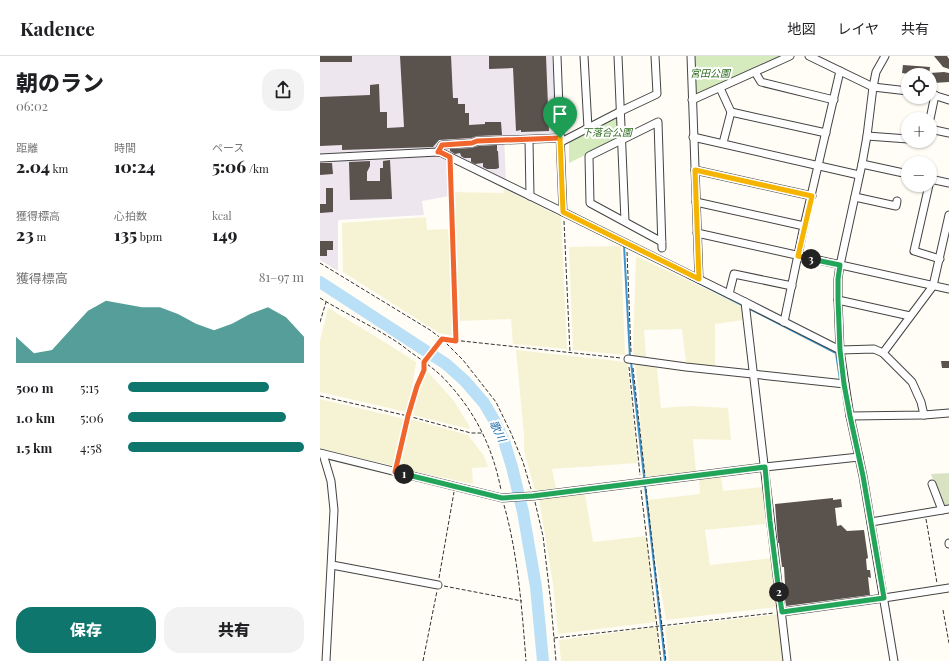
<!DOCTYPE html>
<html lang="ja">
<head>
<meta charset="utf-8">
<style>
  body { margin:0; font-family:"Playfair Display","Noto Sans JP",serif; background:#f2f2f2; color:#202124; height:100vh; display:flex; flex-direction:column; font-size:15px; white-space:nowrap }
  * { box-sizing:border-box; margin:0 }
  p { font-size:13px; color:#757577 }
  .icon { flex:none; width:22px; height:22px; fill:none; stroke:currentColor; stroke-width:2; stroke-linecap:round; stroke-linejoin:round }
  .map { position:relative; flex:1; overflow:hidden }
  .drawer { display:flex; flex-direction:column; background:#fff; width:320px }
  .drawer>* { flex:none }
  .fabs { position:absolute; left:581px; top:12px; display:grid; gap:8px }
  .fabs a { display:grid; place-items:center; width:36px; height:36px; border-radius:50%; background:#fff; box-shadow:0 1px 3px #0004; font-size:20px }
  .pin { position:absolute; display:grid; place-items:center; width:34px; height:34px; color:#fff; margin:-41px -17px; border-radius:50% 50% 50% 0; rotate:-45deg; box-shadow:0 0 4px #0007 }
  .pin .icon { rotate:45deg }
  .km { position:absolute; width:20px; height:20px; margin:-10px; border-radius:50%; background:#222; color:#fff; font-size:11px; line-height:20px; text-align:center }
  .round { display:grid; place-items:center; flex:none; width:42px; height:42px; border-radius:16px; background:#f2f2f2 }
  .headline { display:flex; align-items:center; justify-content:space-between; height:68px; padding:0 16px }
  h1 { font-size:22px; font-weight:800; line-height:30px }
  .figures { display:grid; grid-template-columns:repeat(3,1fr); gap:6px; height:68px; padding:4px 16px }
  .figures div { display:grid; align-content:center }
  .figures b { font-size:17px; font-weight:800 }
  .figures small { font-size:11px; font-weight:400 }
  .figures p { font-size:11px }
  .chart { height:112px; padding:8px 16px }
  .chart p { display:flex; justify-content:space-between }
  .chart svg { width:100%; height:72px; margin-top:4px; fill:#0f766e; opacity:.7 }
  .primary-button { display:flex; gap:8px; margin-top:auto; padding:8px 16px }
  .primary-button a { flex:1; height:46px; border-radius:16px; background:#0f766e; color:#fff; font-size:16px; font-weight:800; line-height:46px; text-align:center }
  .primary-button a+a { background:#f2f2f2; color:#202124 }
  ul { padding:0 16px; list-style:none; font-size:13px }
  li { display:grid; grid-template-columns:64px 48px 1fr; align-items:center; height:30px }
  li i { height:10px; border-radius:5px; background:#0f766e }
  header { display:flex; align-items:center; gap:24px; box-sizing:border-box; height:56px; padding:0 20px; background:#fff; border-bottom:1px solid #e0e0e0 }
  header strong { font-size:19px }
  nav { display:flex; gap:22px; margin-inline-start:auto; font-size:14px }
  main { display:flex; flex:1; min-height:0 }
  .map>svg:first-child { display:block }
  .industrial { fill:#eee6ef }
  .farmland { fill:#f6f3d4 }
  .green { fill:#d5ebbd }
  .cemetery { fill:#d9e3c4 }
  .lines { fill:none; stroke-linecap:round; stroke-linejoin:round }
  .stream { stroke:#3f96cf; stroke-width:2 }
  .river { stroke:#b9e0f7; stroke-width:12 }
  .building { fill:#5a524d }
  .minor-casing { stroke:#444; stroke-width:9 }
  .path { stroke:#333; stroke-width:1; stroke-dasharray:4 2; stroke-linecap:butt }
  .minor { stroke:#fff; stroke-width:7 }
  .split-1-casing { stroke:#fff; stroke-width:8 }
  .split-2-casing { stroke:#fff; stroke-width:8 }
  .split-3-casing { stroke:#fff; stroke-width:8 }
  .split-4-casing { stroke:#fff; stroke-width:8 }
  .split-1 { stroke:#f0652b; stroke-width:5 }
  .split-2 { stroke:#22a559; stroke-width:5 }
  .split-3 { stroke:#22a559; stroke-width:5 }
  .split-4 { stroke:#f5b400; stroke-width:5 }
  .labels { text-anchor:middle; stroke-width:4; stroke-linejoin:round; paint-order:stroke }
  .park-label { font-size:10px; font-style:italic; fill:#2f6b1f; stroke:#fff }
  .water-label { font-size:11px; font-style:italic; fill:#1768a6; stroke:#fff }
</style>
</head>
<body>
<header>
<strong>Kadence</strong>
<nav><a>地図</a><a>レイヤ</a><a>共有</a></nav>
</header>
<main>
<section class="drawer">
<div class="headline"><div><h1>朝のラン</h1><p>06:02</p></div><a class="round"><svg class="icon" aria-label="share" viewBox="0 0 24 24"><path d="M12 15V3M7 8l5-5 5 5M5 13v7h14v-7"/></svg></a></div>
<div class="figures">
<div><p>距離</p><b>2.04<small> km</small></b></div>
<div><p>時間</p><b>10:24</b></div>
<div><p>ペース</p><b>5:06<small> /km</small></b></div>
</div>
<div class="figures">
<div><p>獲得標高</p><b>23<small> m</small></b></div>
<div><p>心拍数</p><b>135<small> bpm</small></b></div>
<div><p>kcal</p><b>149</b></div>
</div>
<div class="chart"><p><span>獲得標高</span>81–97 m</p>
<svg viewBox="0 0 160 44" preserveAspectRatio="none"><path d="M0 44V28L10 38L20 36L30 24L40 12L50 6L60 8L70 10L80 10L90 14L100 20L110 24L120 20L130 14L140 10L150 16L160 28V44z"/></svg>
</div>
<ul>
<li><b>500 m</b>5:15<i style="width:80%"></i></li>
<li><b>1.0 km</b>5:06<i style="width:90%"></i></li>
<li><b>1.5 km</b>4:58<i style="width:100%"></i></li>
</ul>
<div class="primary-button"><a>保存</a><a>共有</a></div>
</section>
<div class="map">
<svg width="629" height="605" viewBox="0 0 629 605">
  <rect width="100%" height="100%" fill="#fffdf5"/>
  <path class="industrial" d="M0,0H232L238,80H184L186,126L127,98L129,140L102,145L104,159L18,164V215L0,204Z"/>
  <g class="farmland">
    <path d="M184,133L241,161L247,293L193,288L191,263L140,265L134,136L183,137Z"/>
    <path d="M106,161L107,174L129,173L133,280L119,277L23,216L22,167Z"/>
    <path d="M301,190L305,299L253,294L249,191Z"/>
    <path d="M316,200L422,250L424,264L395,268V312L366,307L362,273L324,274L327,310L337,312L341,352L371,350L408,352L411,384L373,383L376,415L324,421L322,405L319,337L313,295Z"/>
    <path d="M8,252L63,285L96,306L92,332L86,356L0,336V285Z"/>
    <path d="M196,294L307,306L318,407L232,413L236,432L215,435L204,395V379Z"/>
    <path d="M106,314L134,345L150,371L149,373L93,359L99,330Z"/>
    <path d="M0,343L81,362L84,366L74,410L0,393Z"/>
    <path d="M91,363L148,379L164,400L168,411L152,412L153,428L78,412Z"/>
    <path d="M401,421L403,435L443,431L447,468L385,474L390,509L452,502L457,551L346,564L332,481L327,444L380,438L379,423Z"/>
    <path d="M265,438L273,486L326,480L336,566L238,578L233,528L219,443Z"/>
    <path d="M459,558L465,605H349L345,571Z"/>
    <path d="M337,571L340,605H241L239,584Z"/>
  </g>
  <g class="green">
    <path d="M374,0H461L377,40L374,38Z"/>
    <path d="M298,59L300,82L249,107V85Z"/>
  </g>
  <path class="cemetery" d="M629,417V451L624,452L611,418Z"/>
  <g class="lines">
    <g class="stream">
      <path d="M304,189L310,302"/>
      <path d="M367,221L424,250"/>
      <path d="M428,252L516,297L520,324"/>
      <path d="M311,306L345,605"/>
    </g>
    <path class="river" d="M0,226L126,308L145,325L164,347L174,364L184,385L192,411L203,456L216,531L223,605"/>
  </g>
  <g class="building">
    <rect x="0" y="0" width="32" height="6"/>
    <path d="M80,0H131L133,42H138V48H145V57H149V69L165,68V66H181L182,79L157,80L151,82L119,84L113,91L22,94V89L0,90V41L50,39V29L59,28L60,56H67V72L84,71Z"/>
    <path d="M169,0H226L229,75L201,76V74L196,75L193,12L169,13Z"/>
    <path d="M614,0H627L629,3V13L623,11Z"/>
    <path d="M583,9L610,11L609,19H588V18L582,17Z"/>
    <path d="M624,16L629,17V26L613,27V23H610V17Z"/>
    <path d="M177,89V95H178L179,112L176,113H167L163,111V107L155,108L151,106V102H144L141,100L140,97L135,98L130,95V93L152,92L158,90Z"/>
    <path d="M70,104L72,143L30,144L29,106L50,105V110L47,116V125H60V112H63V105Z"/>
    <path d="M0,107H12L13,118L0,119Z"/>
    <path d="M6,132H13V156L0,157V148H6Z"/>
    <path d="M0,185H13V194H7V200H0Z"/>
    <path d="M621,305H629V312H622Z"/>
    <path d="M513,442V444L521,443L522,451L515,452L517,470L521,469L527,475L544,474L548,502L546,503L547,514H550L551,522L548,521L550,539L466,550L463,528H465L464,511H462L459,487H458L455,448Z"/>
  </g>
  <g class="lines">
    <defs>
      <g id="minor">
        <path d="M237,0L243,156L425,246L520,294L554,293L563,297L592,326L601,346L604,359"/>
        <path d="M264,0L268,72"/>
        <path d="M298,0L305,165"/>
        <path d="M371,0L379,223"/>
        <path d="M489,0L553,31L588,35"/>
        <path d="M565,0L556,16L553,31L547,80L542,108L520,209L518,223V244L520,294L525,328L530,360L543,420L574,605"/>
        <path d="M435,16L441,26L514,44"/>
        <path d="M400,32L411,56L403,87"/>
        <path d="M610,38L629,44"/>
        <path d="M372,44L470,0"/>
        <path d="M411,56L506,77"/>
        <path d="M610,63L615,39"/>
        <path d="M610,73L629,77"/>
        <path d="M547,80L588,83"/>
        <path d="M373,81L539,119"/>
        <path d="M209,84L210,140"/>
        <path d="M241,86L301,55L337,38L335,0"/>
        <path d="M118,96H120L243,156"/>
        <path d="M0,102L118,96L122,89L152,87L157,85L241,82"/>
        <path d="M542,108L588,118"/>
        <path d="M375,114L492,140"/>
        <path d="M610,123L629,127"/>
        <path d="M609,129L594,195L620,203"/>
        <path d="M535,141L576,150L577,145"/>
        <path d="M376,146L484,170"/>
        <path d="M377,177L629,233"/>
        <path d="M342,186L270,147L269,100L338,66L342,192"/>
        <path d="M409,238L414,218L472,230"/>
        <path d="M518,244L590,260"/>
        <path d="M425,246L467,605"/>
        <path d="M464,266L484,170L520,15"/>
        <path d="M563,297L613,230L629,159"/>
        <path d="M308,303L366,311L525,328"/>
        <path d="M530,360L604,359L629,357"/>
        <path d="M0,397L182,442L213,440L445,411L539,401"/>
        <path d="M3,398L11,425L14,454L6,605"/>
        <path d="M612,428L622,454"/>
        <path d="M551,466L629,453"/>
        <path d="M629,487V488"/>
        <path d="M12,509L118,529"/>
        <path d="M462,556L564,542L629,532"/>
      </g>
    </defs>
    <use href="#minor" class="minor-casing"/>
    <g class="path">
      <path d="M130,109L136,284"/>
      <path d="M244,165L250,297"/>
      <path d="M307,196L311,296"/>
      <path d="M0,207L110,274L122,283L143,304L176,346L191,377L203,406L211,433"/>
      <path d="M0,242C23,256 46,267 69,281C76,285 83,290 89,295C103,305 118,315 129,328C157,359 173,393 181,434"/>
      <path d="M0,266L6,246"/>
      <path d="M123,283L301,302"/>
      <path d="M309,311L320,419"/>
      <path d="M313,312L325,420"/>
      <path d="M0,340L88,360L151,377H163"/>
      <path d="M77,409L88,360L97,330L104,314V305L122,283"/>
      <path d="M326,433L346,605"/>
      <path d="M321,434L341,605"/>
      <path d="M215,446L223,480L231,548L236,605"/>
      <path d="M184,449C198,499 202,553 206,605"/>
      <path d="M606,463L617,527"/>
      <path d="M119,522L134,436"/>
      <path d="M124,530L202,545"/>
      <path d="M623,554L629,587"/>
      <path d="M234,582L454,557"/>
      <path d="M103,605L117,535"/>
    </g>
    <use href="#minor" class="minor"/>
  </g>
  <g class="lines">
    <defs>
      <path id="split-1" d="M84,418L75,416L88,360L97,330L104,314V306L122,283L136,285L130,101L120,96H118L122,89L152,87L157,85L240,82"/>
      <path id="split-2" d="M84,418L182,442L213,440L445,411L450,465L459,536"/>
      <path id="split-3" d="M459,536L462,556L564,542L543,420L530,360L524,328L520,294L518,244V223L520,209L491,203"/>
      <path id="split-4" d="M240,82L243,156L379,223L375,114L492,140L478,200L491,203"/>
    </defs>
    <use href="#split-1" class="split-1-casing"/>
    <use href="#split-2" class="split-2-casing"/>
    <use href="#split-3" class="split-3-casing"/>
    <use href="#split-4" class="split-4-casing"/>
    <use href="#split-1" class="split-1"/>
    <use href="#split-2" class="split-2"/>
    <use href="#split-3" class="split-3"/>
    <use href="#split-4" class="split-4"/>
  </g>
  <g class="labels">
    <g class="park-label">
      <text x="390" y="21">宮田公園</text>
      <text x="287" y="80">下落合公園</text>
    </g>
    <g class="water-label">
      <text transform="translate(178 375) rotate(64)" y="4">歌川</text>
    </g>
  </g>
</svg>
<div class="fabs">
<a><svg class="icon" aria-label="locate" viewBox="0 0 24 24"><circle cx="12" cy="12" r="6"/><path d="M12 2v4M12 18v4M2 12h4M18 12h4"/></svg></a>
<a>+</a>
<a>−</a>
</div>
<div class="pin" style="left:240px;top:82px;background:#1e9e55"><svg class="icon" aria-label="arrive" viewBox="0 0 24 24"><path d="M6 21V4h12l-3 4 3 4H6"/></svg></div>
<b class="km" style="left:84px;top:418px">1</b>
<b class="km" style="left:459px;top:536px">2</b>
<b class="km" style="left:491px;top:203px">3</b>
</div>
</main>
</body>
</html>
